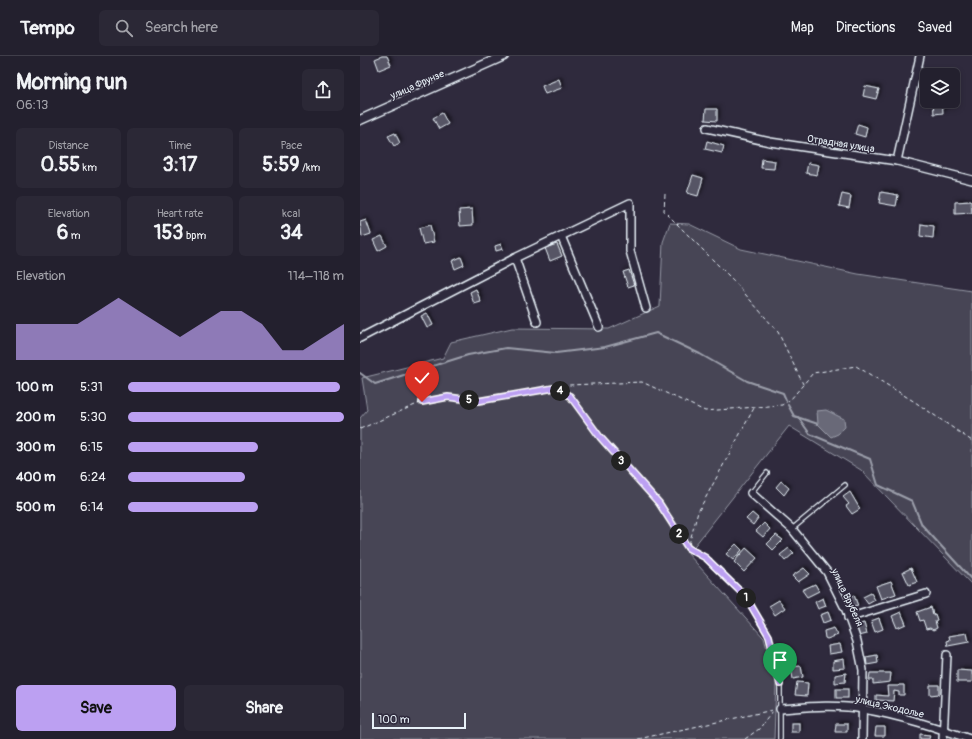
<!DOCTYPE html>
<html lang="en">
<head>
<meta charset="utf-8">
<style>
  body { margin:0; font-family:Pangolin,sans-serif; background:#2b2836; color:#f1f3f6; height:100vh; display:flex; flex-direction:column; font-size:15px; white-space:nowrap }
  * { box-sizing:border-box; margin:0 }
  p { font-size:13px; color:#a3a3aa }
  .icon { flex:none; width:22px; height:22px; fill:none; stroke:currentColor; stroke-width:2; stroke-linecap:round; stroke-linejoin:round }
  .map { position:relative; flex:1; overflow:hidden }
  .side { display:flex; flex-direction:column; background:#23202e; width:360px }
  .side>* { flex:none }
  .buttons { position:absolute; left:560px; top:12px; display:grid; gap:8px }
  .buttons a { display:grid; place-items:center; width:40px; height:40px; border-radius:6px; background:#23202e; box-shadow:0 2px 6px #0003,0 0 0 1px #403e4a; font-size:20px }
  .scale { position:absolute; left:12px; bottom:10px; width:94px; box-sizing:border-box; padding-left:4px; border:2px solid #e8f1f8; border-top:0; font-size:11px; line-height:14px; white-space:nowrap; color:#e8f1f8; -webkit-text-stroke:3px #2f2a3d; paint-order:stroke }
  .pin { position:absolute; display:grid; place-items:center; width:34px; height:34px; color:#fff; margin:-41px -17px; border-radius:50% 50% 50% 0; rotate:-45deg; box-shadow:0 0 4px #0007 }
  .pin .icon { rotate:45deg }
  .km { position:absolute; width:20px; height:20px; margin:-10px; border-radius:50%; background:#222; color:#fff; font-size:11px; line-height:20px; text-align:center }
  .round { display:grid; place-items:center; flex:none; width:42px; height:42px; border-radius:6px; background:#2b2836 }
  .summary { display:flex; align-items:center; justify-content:space-between; height:68px; padding:0 16px }
  h1 { font-size:22px; font-weight:700; line-height:30px }
  .metrics { display:grid; grid-template-columns:repeat(3,1fr); gap:6px; height:68px; padding:4px 16px }
  .metrics div { display:grid; align-content:center; border-radius:6px; background:#2b2836; text-align:center }
  .metrics b { font-size:20px; font-weight:700 }
  .metrics small { font-size:11px; font-weight:400 }
  .metrics p { font-size:11px }
  .chart { height:112px; padding:8px 16px }
  .chart p { display:flex; justify-content:space-between }
  .chart svg { width:100%; height:72px; margin-top:4px; fill:#bca0f2; opacity:.7 }
  .button { display:flex; gap:8px; margin-top:auto; padding:8px 16px }
  .button a { flex:1; height:46px; border-radius:6px; background:#bca0f2; color:#111; font-size:16px; font-weight:700; line-height:46px; text-align:center }
  .button a+a { background:#2b2836; color:#f1f3f6 }
  ul { padding:0 16px; list-style:none; font-size:13px }
  li { display:grid; grid-template-columns:64px 48px 1fr; align-items:center; height:30px }
  li i { height:10px; border-radius:5px; background:#bca0f2 }
  header { display:flex; align-items:center; gap:24px; box-sizing:border-box; height:56px; padding:0 20px; background:#23202e; border-bottom:1px solid #403e4a }
  header strong { font-size:19px }
  nav { display:flex; gap:22px; margin-inline-start:auto; font-size:14px }
  .search { width:280px; height:36px; background:#2b2836; display:flex; align-items:center; gap:10px; box-sizing:border-box; padding:0 14px; border-radius:6px; color:#a3a3aa; font-size:15px }
  main { display:flex; flex:1; min-height:0 }
  .map>svg:first-child { display:block }
  .green { fill:#464455; stroke:#979aa6 }
  .water { fill:#696978; stroke:#9c9fab }
  .lines { fill:none; stroke-linecap:round; stroke-linejoin:round }
  .stream { stroke:#9c9fab; stroke-width:2 }
  .building { fill:#575565; stroke:#e8f1f8; filter:url(#shadow) }
  .service-casing { stroke:#e8f1f8; stroke-width:6 }
  .minor-casing { stroke:#e8f1f8; stroke-width:10 }
  .tertiary-casing { stroke:#e8f1f8; stroke-width:11 }
  .path { stroke:#e8f1f8; stroke-width:1; stroke-dasharray:4 3; stroke-linecap:butt }
  .service { stroke:#2f2a3d; stroke-width:3.5 }
  .minor { stroke:#2f2a3d; stroke-width:7 }
  .tertiary { stroke:#2f2a3d; stroke-width:8 }
  .route-casing { stroke:#fff; stroke-width:8 }
  .route { stroke:#bca0f2; stroke-width:5 }
  .labels { text-anchor:middle; stroke-width:3; stroke-linejoin:round; paint-order:stroke }
  .street-label { font-size:10px; fill:#e8f1f8; stroke:#2f2a3d }
</style>
</head>
<body>
<header>
<strong>Tempo</strong>
<div class="search"><svg class="icon" aria-label="search" viewBox="0 0 24 24"><circle cx="10" cy="10" r="6"/><path d="M15 15l6 6"/></svg>Search here</div>
<nav><a>Map</a><a>Directions</a><a>Saved</a></nav>
</header>
<main>
<section class="side">
<div class="summary"><div><h1>Morning run</h1><p>06:13</p></div><a class="round"><svg class="icon" aria-label="share" viewBox="0 0 24 24"><path d="M12 15V3M7 8l5-5 5 5M5 13v7h14v-7"/></svg></a></div>
<div class="metrics">
<div><p>Distance</p><b>0.55<small> km</small></b></div>
<div><p>Time</p><b>3:17</b></div>
<div><p>Pace</p><b>5:59<small> /km</small></b></div>
</div>
<div class="metrics">
<div><p>Elevation</p><b>6<small> m</small></b></div>
<div><p>Heart rate</p><b>153<small> bpm</small></b></div>
<div><p>kcal</p><b>34</b></div>
</div>
<div class="chart"><p><span>Elevation</span>114–118 m</p>
<svg viewBox="0 0 160 44" preserveAspectRatio="none"><path d="M0 44V22L10 22L20 22L30 22L40 14L50 6L60 14L70 22L80 30L90 22L100 14L110 14L120 22L130 38L140 38L150 30L160 22V44z"/></svg>
</div>
<ul>
<li><b>100 m</b>5:31<i style="width:98%"></i></li>
<li><b>200 m</b>5:30<i style="width:100%"></i></li>
<li><b>300 m</b>6:15<i style="width:60%"></i></li>
<li><b>400 m</b>6:24<i style="width:54%"></i></li>
<li><b>500 m</b>6:14<i style="width:60%"></i></li>
</ul>
<div class="button"><a>Save</a><a>Share</a></div>
</section>
<div class="map">
<svg width="612" height="683" viewBox="0 0 612 683">
  <defs>
    <filter id="shadow"><feDropShadow dx="2" dy="-2" stdDeviation="2" flood-color="#0009"/></filter>
  </defs>
  <rect width="100%" height="100%" fill="#2f2a3d"/>
  <filter id="ink" filterUnits="userSpaceOnUse"><feTurbulence type="fractalNoise" baseFrequency=".025" numOctaves="2"/><feDisplacementMap in="SourceGraphic" scale="8" xChannelSelector="R" yChannelSelector="G"/><feConvolveMatrix kernelMatrix="1 2 1 2 8 2 1 2 1" color-interpolation-filters="sRGB"/></filter>
  <g filter="url(#ink)">
    <path class="green" d="M310,167L329,168L381,193L498,218L612,235V529L501,414L429,370L328,498L404,582L416,626L414,683H0V362L7,354L2,322L83,302L91,286L152,272L249,273L300,250L303,186Z"/>
    <path class="water" d="M466,354L484,363L485,371L478,378L471,381L458,368L457,355Z"/>
    <g class="lines">
      <g class="stream">
        <path d="M0,317L15,328L108,299L146,292L196,297L245,291L296,277L340,298L387,325L423,337L426,344"/>
        <path d="M428,349L434,360L458,368"/>
        <path d="M438,361L450,378L510,403L518,429L552,445L562,469L612,524"/>
      </g>
    </g>
    <g class="building">
      <path d="M22,0H27L31,9L19,14L15,3Z"/>
      <path d="M199,23L202,32L185,38L182,30Z"/>
      <path d="M505,30L519,33L516,43L503,40Z"/>
      <path d="M573,45H582L583,57L574,58Z"/>
      <path d="M346,53H357V65L345,64Z"/>
      <path d="M82,57L88,68L79,73L73,62Z"/>
      <path d="M498,68L507,71L505,81L495,78Z"/>
      <path d="M35,77L40,87L34,90L28,80Z"/>
      <path d="M347,85L364,90L362,97L345,93Z"/>
      <path d="M402,103L415,105L414,113L401,112Z"/>
      <path d="M448,107L459,109L457,119L446,117Z"/>
      <path d="M333,119L343,122L338,140L327,137Z"/>
      <path d="M521,136L538,139L536,150L519,147Z"/>
      <path d="M482,138L491,140L489,152L479,150Z"/>
      <path d="M611,145L612,157L595,158V146Z"/>
      <path d="M112,153L113,169L100,170L99,154Z"/>
      <path d="M6,164L11,178L2,181L0,166Z"/>
      <path d="M561,168L574,170L573,182L560,180Z"/>
      <path d="M70,169L74,186L63,188L59,172Z"/>
      <path d="M22,180L27,190L18,195L13,184Z"/>
      <path d="M141,188L143,193L136,195L135,190Z"/>
      <path d="M197,188L202,200L190,205L185,192Z"/>
      <path d="M101,201L104,209L95,213L92,205Z"/>
      <path d="M269,214L274,229L268,231L263,216Z"/>
      <path d="M116,233L121,246L114,248L110,236Z"/>
      <path d="M67,257L73,269L67,272L61,260Z"/>
      <path d="M421,425L429,432L424,439L416,431Z"/>
      <path d="M490,436L500,453L492,458L486,450L489,448L483,441Z"/>
      <path d="M392,457L398,462L393,469L386,463Z"/>
      <path d="M404,467L410,473L403,481L396,475Z"/>
      <path d="M416,479L423,484L413,494L407,488Z"/>
      <path d="M376,488L382,494L373,504L366,498Z"/>
      <path d="M386,492L397,502L384,516L374,506Z"/>
      <path d="M429,492L434,497L425,505L420,499Z"/>
      <path d="M444,512L450,518L438,526L432,520Z"/>
      <path d="M551,512L557,526L549,529L543,516Z"/>
      <path d="M531,525L536,538L521,543L516,530Z"/>
      <path d="M455,528L459,535L447,541L442,534Z"/>
      <path d="M511,537L515,544L508,548L503,541Z"/>
      <path d="M494,539L498,550L490,552L486,543Z"/>
      <path d="M463,542L466,550L458,553L455,546Z"/>
      <path d="M419,544L425,552L415,559L409,550Z"/>
      <path d="M571,551L573,559L575,558L577,564L575,565L577,572L573,574L570,572L566,573L563,564L560,565L557,556Z"/>
      <path d="M468,556L471,564L463,567L460,559Z"/>
      <path d="M541,556L546,568L537,572L532,560Z"/>
      <path d="M519,562L523,573L515,576L511,565Z"/>
      <path d="M504,567L507,578L499,580L496,569Z"/>
      <path d="M474,572L478,579L467,583L465,582L464,575Z"/>
      <path d="M607,577L609,586L588,590L587,585L590,584L589,580Z"/>
      <path d="M480,588L482,596L469,598L468,590Z"/>
      <path d="M517,599L518,607L507,609L506,601Z"/>
      <path d="M484,603L485,612L473,613V605Z"/>
      <path d="M441,610L443,621L433,623L431,611Z"/>
      <path d="M597,614L612,615V626H597Z"/>
      <path d="M486,617L485,626L475,627V619Z"/>
      <path d="M510,617H531L530,626L513,628V624H509Z"/>
      <path d="M437,626L448,627L447,640L435,639Z"/>
      <path d="M539,629H544V639H539V636L534,635L533,645L516,644V639L528,640L527,630H538Z"/>
      <path d="M570,629H579V638L570,639Z"/>
      <rect x="476" y="633" width="12" height="9"/>
      <rect x="431" y="667" width="8" height="9"/>
      <path d="M476,668H487V676H475Z"/>
      <path d="M516,671H525V680H515Z"/>
      <path d="M560,678L570,679L569,683H560Z"/>
    </g>
    <g class="lines">
      <defs>
        <g id="service">
          <path d="M391,437L407,417"/>
          <path d="M432,473L485,429"/>
          <path d="M328,492L346,502L386,541L409,580L420,628V683"/>
        </g>
        <g id="minor">
          <path d="M347,72L410,86L537,105L612,124"/>
          <path d="M537,105L560,0"/>
          <path d="M201,180L239,271"/>
          <path d="M155,202L177,266"/>
          <path d="M0,282L155,202L270,147V195L286,252"/>
          <path d="M391,437L432,473L467,516L486,554L497,585L503,614L502,683"/>
          <path d="M488,562L566,538"/>
          <path d="M420,653C447,651 476,648 503,653C539,659 575,671 610,683"/>
          <path d="M583,683L587,599"/>
        </g>
        <path id="tertiary" d="M0,64L144,0"/>
      </defs>
      <use href="#service" class="service-casing"/>
      <use href="#minor" class="minor-casing"/>
      <use href="#tertiary" class="tertiary-casing"/>
      <g class="path">
        <path d="M305,138L304,155L372,223L418,276L443,328"/>
        <path d="M195,332L210,340L240,381L299,447L326,488"/>
        <path d="M0,373L62,346L88,341L117,345L209,329L282,326L345,355L422,349L431,343L453,317L496,310L555,346L612,385"/>
        <path d="M329,488L338,456L394,352"/>
        <path d="M278,683L413,654"/>
        <path d="M385,683L399,673L413,655"/>
      </g>
      <use href="#service" class="service"/>
      <use href="#minor" class="minor"/>
      <use href="#tertiary" class="tertiary"/>
    </g>
  </g>
  <g class="lines" filter="url(#ink)">
    <defs>
      <path id="route" d="M62,346L88,341L118,345L194,332L210,340L240,381L299,447L328,492L346,502L386,541L409,580L420,628"/>
    </defs>
    <use href="#route" class="route-casing"/>
    <use href="#route" class="route"/>
  </g>
  <g class="labels">
    <g class="street-label">
      <text transform="translate(57 28) rotate(-24)" y="4">улица Фрунзе</text>
      <text transform="translate(481 87) rotate(9)" y="4">Отрадная улица</text>
      <text transform="translate(488 541) rotate(65)" y="4">улица Врубеля</text>
      <text transform="translate(530 650) rotate(13)" y="4">улица Экодолье</text>
    </g>
  </g>
</svg>
<div class="buttons">
<a><svg class="icon" aria-label="layers" viewBox="0 0 24 24"><path d="M12 4l9 5-9 5-9-5zM3 14l9 5 9-5"/></svg></a>
</div>
<div class="scale">100 m</div>
<div class="pin" style="left:420px;top:628px;background:#1e9e55"><svg class="icon" aria-label="arrive" viewBox="0 0 24 24"><path d="M6 21V4h12l-3 4 3 4H6"/></svg></div>
<div class="pin" style="left:62px;top:346px;background:#d93025"><svg class="icon" aria-label="check" viewBox="0 0 24 24"><path d="M5 12l5 5 9-10"/></svg></div>
<b class="km" style="left:386px;top:542px">1</b>
<b class="km" style="left:319px;top:478px">2</b>
<b class="km" style="left:261px;top:405px">3</b>
<b class="km" style="left:200px;top:335px">4</b>
<b class="km" style="left:109px;top:344px">5</b>
</div>
</main>
</body>
</html>
